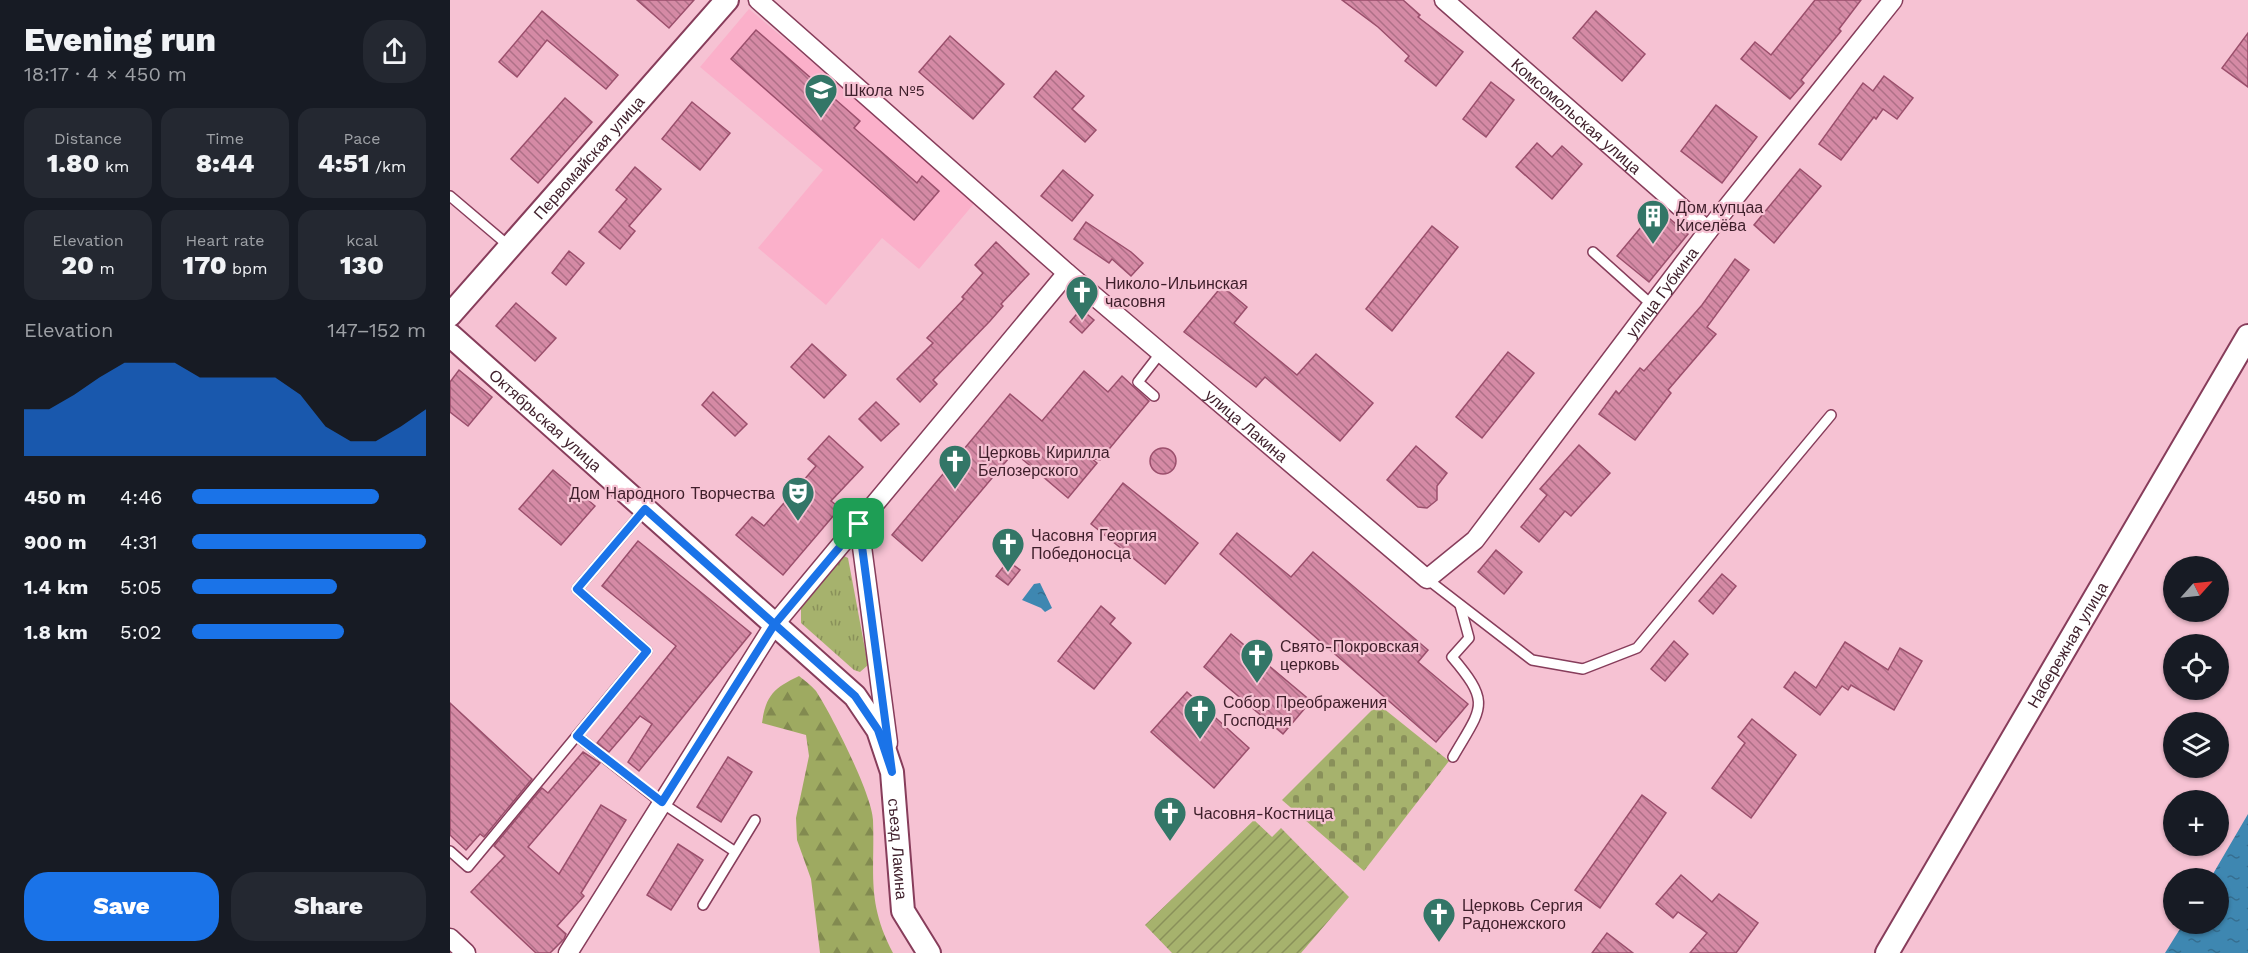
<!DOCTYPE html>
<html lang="en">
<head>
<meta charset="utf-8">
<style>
  body { margin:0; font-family:"Work Sans",sans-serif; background:#242831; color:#f1f3f6; height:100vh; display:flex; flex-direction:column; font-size:22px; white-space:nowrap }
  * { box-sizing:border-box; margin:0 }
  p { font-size:20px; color:#9ea1a6 }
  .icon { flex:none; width:33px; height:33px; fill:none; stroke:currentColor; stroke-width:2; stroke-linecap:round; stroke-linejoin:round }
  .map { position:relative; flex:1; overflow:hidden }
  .details { display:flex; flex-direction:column; background:#171b24; width:450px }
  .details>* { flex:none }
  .needle { width:39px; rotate:63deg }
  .tools { position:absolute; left:1713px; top:556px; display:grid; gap:12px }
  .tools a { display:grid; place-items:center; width:66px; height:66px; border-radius:50%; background:#171b24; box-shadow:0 2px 4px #0004; font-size:30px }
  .pin { position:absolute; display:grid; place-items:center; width:51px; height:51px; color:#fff; margin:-26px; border-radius:12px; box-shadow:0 3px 9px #0006 }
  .round { display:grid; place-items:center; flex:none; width:63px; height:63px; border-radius:24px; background:#242831 }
  .overview { display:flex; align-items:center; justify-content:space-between; height:102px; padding:0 24px }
  h1 { font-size:33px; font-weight:800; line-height:45px }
  .stats { display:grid; grid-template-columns:repeat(3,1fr); gap:9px; height:102px; padding:6px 24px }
  .stats div { display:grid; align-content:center; border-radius:15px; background:#242831; text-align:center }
  .stats b { font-size:26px; font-weight:800 }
  .stats small { font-size:16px; font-weight:400 }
  .stats p { font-size:16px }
  .chart { height:168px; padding:12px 24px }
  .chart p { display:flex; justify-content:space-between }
  .chart svg { width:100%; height:108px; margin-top:6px; fill:#1a73e8; opacity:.7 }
  .primary-button { display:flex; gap:12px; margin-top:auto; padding:12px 24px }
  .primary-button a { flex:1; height:69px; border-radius:24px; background:#1a73e8; color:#fff; font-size:24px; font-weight:800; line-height:69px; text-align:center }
  .primary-button a+a { background:#242831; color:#f1f3f6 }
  ul { padding:0 24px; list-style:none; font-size:20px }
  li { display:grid; grid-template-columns:96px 72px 1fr; align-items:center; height:45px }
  li i { height:15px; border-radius:8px; background:#1a73e8 }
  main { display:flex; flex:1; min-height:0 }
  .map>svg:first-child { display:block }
  .built { fill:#fbb0ca }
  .grass { fill:url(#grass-tufts) }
  .forest { fill:url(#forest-firs) }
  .cemetery { fill:url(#cemetery-stones) }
  .garden { fill:url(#garden-furrows) }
  .water { fill:url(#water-ripples) }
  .building { fill:url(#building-back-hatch); stroke:#9b4f6c; stroke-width:1.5 }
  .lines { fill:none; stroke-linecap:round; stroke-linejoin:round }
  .service-casing { stroke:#873d5b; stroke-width:12 }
  .minor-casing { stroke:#873d5b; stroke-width:21 }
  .tertiary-casing { stroke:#873d5b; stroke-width:26 }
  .service { stroke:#fff; stroke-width:9 }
  .minor { stroke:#fff; stroke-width:18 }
  .tertiary { stroke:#fff; stroke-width:22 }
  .route-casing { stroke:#fff; stroke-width:12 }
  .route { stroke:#1a73e8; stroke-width:8 }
  .labels { text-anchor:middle; stroke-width:4.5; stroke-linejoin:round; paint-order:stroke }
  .poi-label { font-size:16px; fill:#3e1e2a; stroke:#f6c2d3; text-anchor:start }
  .street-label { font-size:16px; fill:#3e1e2a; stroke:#f6c2d3 }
</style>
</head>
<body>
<main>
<section class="details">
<div class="overview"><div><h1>Evening run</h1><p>18:17 · 4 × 450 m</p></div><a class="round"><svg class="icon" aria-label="share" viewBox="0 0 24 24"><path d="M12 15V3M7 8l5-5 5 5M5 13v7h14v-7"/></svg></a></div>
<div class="stats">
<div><p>Distance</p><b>1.80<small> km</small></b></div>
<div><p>Time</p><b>8:44</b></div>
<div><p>Pace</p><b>4:51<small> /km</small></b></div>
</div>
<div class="stats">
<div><p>Elevation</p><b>20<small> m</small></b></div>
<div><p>Heart rate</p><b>170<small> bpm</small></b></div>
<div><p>kcal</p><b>130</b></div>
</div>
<div class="chart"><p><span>Elevation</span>147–152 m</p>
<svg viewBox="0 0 160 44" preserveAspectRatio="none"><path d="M0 44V25L10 25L20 19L30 12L40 6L50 6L60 6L70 12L80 12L90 12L100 12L110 19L120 32L130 38L140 38L150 32L160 25V44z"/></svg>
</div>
<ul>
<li><b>450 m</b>4:46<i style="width:80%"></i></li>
<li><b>900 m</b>4:31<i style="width:100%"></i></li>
<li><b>1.4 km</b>5:05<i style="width:62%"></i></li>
<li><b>1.8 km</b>5:02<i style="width:65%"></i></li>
</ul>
<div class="primary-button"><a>Save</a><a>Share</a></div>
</section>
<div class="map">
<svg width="1798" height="953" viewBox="0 0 1798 953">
  <defs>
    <pattern id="grass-tufts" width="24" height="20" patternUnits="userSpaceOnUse" patternTransform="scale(1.5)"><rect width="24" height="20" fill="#a6b26d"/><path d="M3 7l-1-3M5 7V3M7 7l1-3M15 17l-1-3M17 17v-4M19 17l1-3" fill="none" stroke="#89905a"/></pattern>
    <pattern id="forest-firs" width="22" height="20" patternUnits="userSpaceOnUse" patternTransform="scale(1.5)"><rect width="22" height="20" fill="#9eaa61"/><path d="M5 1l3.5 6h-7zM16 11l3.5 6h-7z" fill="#828a50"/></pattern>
    <pattern id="cemetery-stones" width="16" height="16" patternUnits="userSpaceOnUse" patternTransform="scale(1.5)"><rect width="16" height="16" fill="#a6b26d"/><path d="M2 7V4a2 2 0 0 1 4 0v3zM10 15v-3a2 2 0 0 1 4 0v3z" fill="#89905a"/></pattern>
    <pattern id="garden-furrows" width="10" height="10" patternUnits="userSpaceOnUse" patternTransform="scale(1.5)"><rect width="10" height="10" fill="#a6b26d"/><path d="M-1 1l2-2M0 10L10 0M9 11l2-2" fill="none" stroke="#89905a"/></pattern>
    <pattern id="water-ripples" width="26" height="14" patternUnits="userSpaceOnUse" patternTransform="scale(1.5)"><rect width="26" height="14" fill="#3e87b1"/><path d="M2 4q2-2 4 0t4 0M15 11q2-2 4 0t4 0" fill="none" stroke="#356e90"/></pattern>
    <pattern id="building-back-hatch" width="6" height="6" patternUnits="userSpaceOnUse" patternTransform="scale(1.5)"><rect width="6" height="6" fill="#d58aa5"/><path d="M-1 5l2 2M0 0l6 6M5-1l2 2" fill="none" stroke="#ae7087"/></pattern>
  </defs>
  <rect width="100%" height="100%" fill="#f6c2d3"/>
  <path class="built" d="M299,9L527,200L469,269L432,238L376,305L308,248L373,170L250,67Z"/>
  <path class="grass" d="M392,555L398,558L418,665L410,672L404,670L351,623V602Z"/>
  <path class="forest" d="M349,676C354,680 361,685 366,691C381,714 422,794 423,820C425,873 416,902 443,953H370L361,879L347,840L346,818L359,756L356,735L312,723C316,695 324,688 349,676Z"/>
  <path class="cemetery" d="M928,704L999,761L914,871L832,800Z"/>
  <path class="garden" d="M804,820L822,837L831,828L899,897L851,953H722L695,925Z"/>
  <g class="water">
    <path d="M590,583L602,608L595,612L591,608L572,600L584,584Z"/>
    <path d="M1798,814V953H1715L1733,924H1768V879H1760Z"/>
  </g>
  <g class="building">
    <path d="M187,0H244L219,28Z"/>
    <path d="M892,0H953L970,15L968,17L1013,52L986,86L955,61L959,56L928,27Z"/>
    <path d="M1365,0H1411L1389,29L1391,31L1351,80L1354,83L1340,99L1291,59L1305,42L1321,55Z"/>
    <path d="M92,11L168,75L156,89L97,40L67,77L49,62Z"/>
    <path d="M1146,11L1195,54L1172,81L1123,38Z"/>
    <path d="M306,30L410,121L404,128L467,183L472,176L489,191L464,220L281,59Z"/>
    <path d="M1798,33V87L1772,68Z"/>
    <path d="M500,36L554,84L523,119L469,72Z"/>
    <path d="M606,71L634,96L622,109L646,130L635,142L584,97Z"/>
    <path d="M1434,76L1463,98L1447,119L1433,109L1426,119L1424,117L1391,160L1369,144L1413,83L1423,91Z"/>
    <path d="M1041,82L1064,100L1036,137L1013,119Z"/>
    <path d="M115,98L142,122L88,183L61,159Z"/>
    <path d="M242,102L280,133L250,170L212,139Z"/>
    <path d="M1266,105L1307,137L1272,183L1231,151Z"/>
    <path d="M1087,143L1102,157L1112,146L1132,164L1102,199L1066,167Z"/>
    <path d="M185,167L211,189L179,226L185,231L170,249L149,232L177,199L166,190Z"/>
    <path d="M1350,169L1371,186L1324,243L1304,225Z"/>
    <path d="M613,170L643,195L622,221L591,196Z"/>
    <path d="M1207,208L1238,234L1199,282L1167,256Z"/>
    <path d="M636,222L681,252L693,263L681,276L662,259L659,263L624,239Z"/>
    <path d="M982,226L1008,247L942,331L916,309Z"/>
    <path d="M546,242L579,274L551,304L553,306L540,321L483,380L487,384L470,402L447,379L483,343L477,338L514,299L512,297L533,273L525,265Z"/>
    <path d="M119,251L134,263L116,285L102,273Z"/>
    <path d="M1285,259L1299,270L1257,327L1266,334L1218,390L1221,393L1185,440L1149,414L1166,391L1169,394L1190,368L1194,371L1252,305Z"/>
    <path d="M772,286L797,307L784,323L847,375L866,354L923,403L890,441L815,377L806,387L734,332Z"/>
    <path d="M66,303L106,338L85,361L46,326Z"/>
    <path d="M631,309L644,320L632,333L620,322Z"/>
    <path d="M362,344L396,375L374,398L341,367Z"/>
    <path d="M1058,352L1084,373L1032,438L1006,417Z"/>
    <path d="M9,370L42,397L18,426L0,412V382Z"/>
    <path d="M634,371L658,392L672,376L699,401L650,460L641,458L647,463L618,498L564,452L472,561L442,535L560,394L592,421Z"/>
    <path d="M263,392L297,424L285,436L252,405Z"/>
    <path d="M426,402L449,424L431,441L409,419Z"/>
    <path d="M379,436L413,467L381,501L390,508L333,575L286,535L302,517L314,526L366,466L358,459Z"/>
    <path d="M1129,445L1160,473L1121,516L1115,511L1089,542L1071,527L1097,495L1090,489Z"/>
    <path d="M966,446L997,473L987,486V500L977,508L968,507L937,480Z"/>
    <circle cx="713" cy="461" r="13"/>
    <path d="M103,470L145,506L111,545L69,509Z"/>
    <path d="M673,483L748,543L715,584L641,524Z"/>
    <path d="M787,533L841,577L863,552L978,650L968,662L1018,704L986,742L770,554Z"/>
    <path d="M188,541L301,633L189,771L178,762L202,724L190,716L159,752L147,743L226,646L152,586Z"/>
    <path d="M1046,550L1072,572L1054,594L1028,572Z"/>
    <path d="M558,561L570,570L558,585L546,576Z"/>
    <path d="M1272,574L1286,586L1263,614L1249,601Z"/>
    <path d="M651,606L665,618L660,624L681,643L644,689L608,661Z"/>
    <path d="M781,634L861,701L833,734L754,667Z"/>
    <path d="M1224,641L1238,654L1215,681L1201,669Z"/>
    <path d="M1395,642L1438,670L1450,648L1472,661L1444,710L1401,685L1398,690L1392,686L1370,715L1334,687L1345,672L1366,688Z"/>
    <path d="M737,692L799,748L764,788L701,732Z"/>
    <path d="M0,703L82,779L34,837L30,834L16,850L0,835Z"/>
    <path d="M1302,719L1346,755L1301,818L1262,788L1295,743L1288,737Z"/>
    <path d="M133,752L150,763L78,847L109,874L151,805L176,820L131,893L134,896L107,926L116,934L114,939L100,953H86L21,892L55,856L44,846L92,788L98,793Z"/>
    <path d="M278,757L302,772L271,822L247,807Z"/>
    <path d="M1192,795L1216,813L1150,908L1125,890Z"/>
    <path d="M228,844L253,860L221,910L197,895Z"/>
    <path d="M1231,875L1262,902L1269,894L1308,923L1286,953H1240L1257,933L1228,912L1223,918L1206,904Z"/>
    <path d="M1157,933L1183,953H1142Z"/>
  </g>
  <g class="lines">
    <defs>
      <g id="service">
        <path d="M0,196L59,246"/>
        <path d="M1143,252L1202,305"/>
        <path d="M704,396L688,382L712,351"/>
        <path d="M977,579L1082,660L1133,669L1187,648L1381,415"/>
        <path d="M127,736L212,803L284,851"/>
        <path d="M1003,757C1032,707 1042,704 1002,657L1019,638L1010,605"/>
        <path d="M0,851L18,867L197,651L127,589L195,509"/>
        <path d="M253,905L305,820"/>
      </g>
      <g id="minor">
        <path id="s1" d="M308,0L616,272L977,579L1025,540L1258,231L1443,0"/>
        <path id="s2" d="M994,0L1258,231"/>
        <path d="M409,524L438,743"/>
        <path d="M0,938L16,953"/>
        <path d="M118,953L324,625L617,273"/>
      </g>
      <g id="tertiary">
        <path id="s3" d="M0,315L277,0"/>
        <path id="s4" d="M0,335L405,696L428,730L442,772L453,911L479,953"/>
        <path id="s5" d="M1437,953L1798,336"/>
      </g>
    </defs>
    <use href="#service" class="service-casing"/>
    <use href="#minor" class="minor-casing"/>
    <use href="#tertiary" class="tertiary-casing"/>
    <use href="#service" class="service"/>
    <use href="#minor" class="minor"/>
    <use href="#tertiary" class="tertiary"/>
  </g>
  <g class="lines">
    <defs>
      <path id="route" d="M409,524L324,625L212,802L127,736L197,651L127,589L195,509L405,696L428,730L442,772L409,524"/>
    </defs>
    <use href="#route" class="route-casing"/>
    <use href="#route" class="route"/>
  </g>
  <defs>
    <symbol id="school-pin" viewBox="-11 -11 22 30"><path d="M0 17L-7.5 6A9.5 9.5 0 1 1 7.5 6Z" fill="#337667" stroke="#f6c2d3"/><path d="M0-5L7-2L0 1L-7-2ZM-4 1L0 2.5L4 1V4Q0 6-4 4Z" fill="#fff"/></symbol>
    <symbol id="building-pin" viewBox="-11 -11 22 30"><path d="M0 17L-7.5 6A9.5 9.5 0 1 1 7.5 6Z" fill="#337667" stroke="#f6c2d3"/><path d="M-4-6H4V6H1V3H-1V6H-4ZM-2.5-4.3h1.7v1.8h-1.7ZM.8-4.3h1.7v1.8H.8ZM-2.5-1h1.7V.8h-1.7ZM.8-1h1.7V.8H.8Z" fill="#fff"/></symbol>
    <symbol id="church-pin" viewBox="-11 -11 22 30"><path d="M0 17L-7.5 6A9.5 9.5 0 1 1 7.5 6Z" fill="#337667" stroke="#f6c2d3"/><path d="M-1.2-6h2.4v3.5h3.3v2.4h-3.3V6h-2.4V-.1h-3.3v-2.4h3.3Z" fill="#fff"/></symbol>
    <symbol id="theatre-pin" viewBox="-11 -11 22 30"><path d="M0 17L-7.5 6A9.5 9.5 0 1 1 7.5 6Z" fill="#337667" stroke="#f6c2d3"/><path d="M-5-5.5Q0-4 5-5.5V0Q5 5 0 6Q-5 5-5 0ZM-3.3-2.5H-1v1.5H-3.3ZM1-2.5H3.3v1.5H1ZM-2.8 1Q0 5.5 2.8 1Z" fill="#fff"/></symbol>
  </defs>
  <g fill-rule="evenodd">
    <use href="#school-pin" x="352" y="71" width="38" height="52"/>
    <use href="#building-pin" x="1184" y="197" width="38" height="52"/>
    <use href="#church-pin" x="613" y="273" width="38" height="52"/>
    <use href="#church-pin" x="486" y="442" width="38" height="52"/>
    <use href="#theatre-pin" x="329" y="474" width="38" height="52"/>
    <use href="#church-pin" x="539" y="525" width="38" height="52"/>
    <use href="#church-pin" x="788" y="636" width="38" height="52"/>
    <use href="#church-pin" x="731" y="692" width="38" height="52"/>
    <use href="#church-pin" x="701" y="794" width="38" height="52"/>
    <use href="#church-pin" x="970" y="895" width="38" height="52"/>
  </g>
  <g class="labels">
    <g class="poi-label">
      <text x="394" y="96">Школа №5</text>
      <text x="1226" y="213">Дом купцаа<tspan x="1226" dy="18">Киселёва</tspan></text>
      <text x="655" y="289">Николо-Ильинская<tspan x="655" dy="18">часовня</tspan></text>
      <text x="528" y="458">Церковь Кирилла<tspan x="528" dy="18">Белозерского</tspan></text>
      <text x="325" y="499" text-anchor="end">Дом Народного Творчества</text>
      <text x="581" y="541">Часовня Георгия<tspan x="581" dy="18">Победоносца</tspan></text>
      <text x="830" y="652">Свято-Покровская<tspan x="830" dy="18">церковь</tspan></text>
      <text x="773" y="708">Собор Преображения<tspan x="773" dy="18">Господня</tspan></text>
      <text x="743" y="819">Часовня-Костница</text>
      <text x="1012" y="911">Церковь Сергия<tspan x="1012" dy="18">Радонежского</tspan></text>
    </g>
    <g class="street-label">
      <text dy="6" stroke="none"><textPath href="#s2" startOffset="176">Комсомольская улица</textPath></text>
      <text dy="6" stroke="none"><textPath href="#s3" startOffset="210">Первомайская улица</textPath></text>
      <text dy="6" stroke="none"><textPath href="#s1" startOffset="1257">улица Губкина</textPath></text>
      <text dy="6" stroke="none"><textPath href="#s4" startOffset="128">Октябрьская улица</textPath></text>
      <text dy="6" stroke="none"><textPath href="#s1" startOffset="648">улица Лакина</textPath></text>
      <text dy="6" stroke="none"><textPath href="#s5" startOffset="357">Набережная улица</textPath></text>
      <text dy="6" stroke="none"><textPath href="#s4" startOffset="705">съезд Лакина</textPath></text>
    </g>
  </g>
</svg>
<div class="tools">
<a><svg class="needle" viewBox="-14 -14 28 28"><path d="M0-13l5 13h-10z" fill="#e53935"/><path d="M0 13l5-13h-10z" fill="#9ea1a6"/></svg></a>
<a><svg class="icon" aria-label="locate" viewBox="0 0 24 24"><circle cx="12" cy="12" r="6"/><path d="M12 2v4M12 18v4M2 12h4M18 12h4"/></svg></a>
<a><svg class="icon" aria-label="layers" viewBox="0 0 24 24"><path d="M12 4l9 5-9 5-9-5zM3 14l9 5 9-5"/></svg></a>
<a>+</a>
<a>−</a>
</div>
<div class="pin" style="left:409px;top:524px;background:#1e9e55"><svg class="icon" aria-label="arrive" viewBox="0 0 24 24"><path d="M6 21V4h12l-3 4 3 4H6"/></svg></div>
</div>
</main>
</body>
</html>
